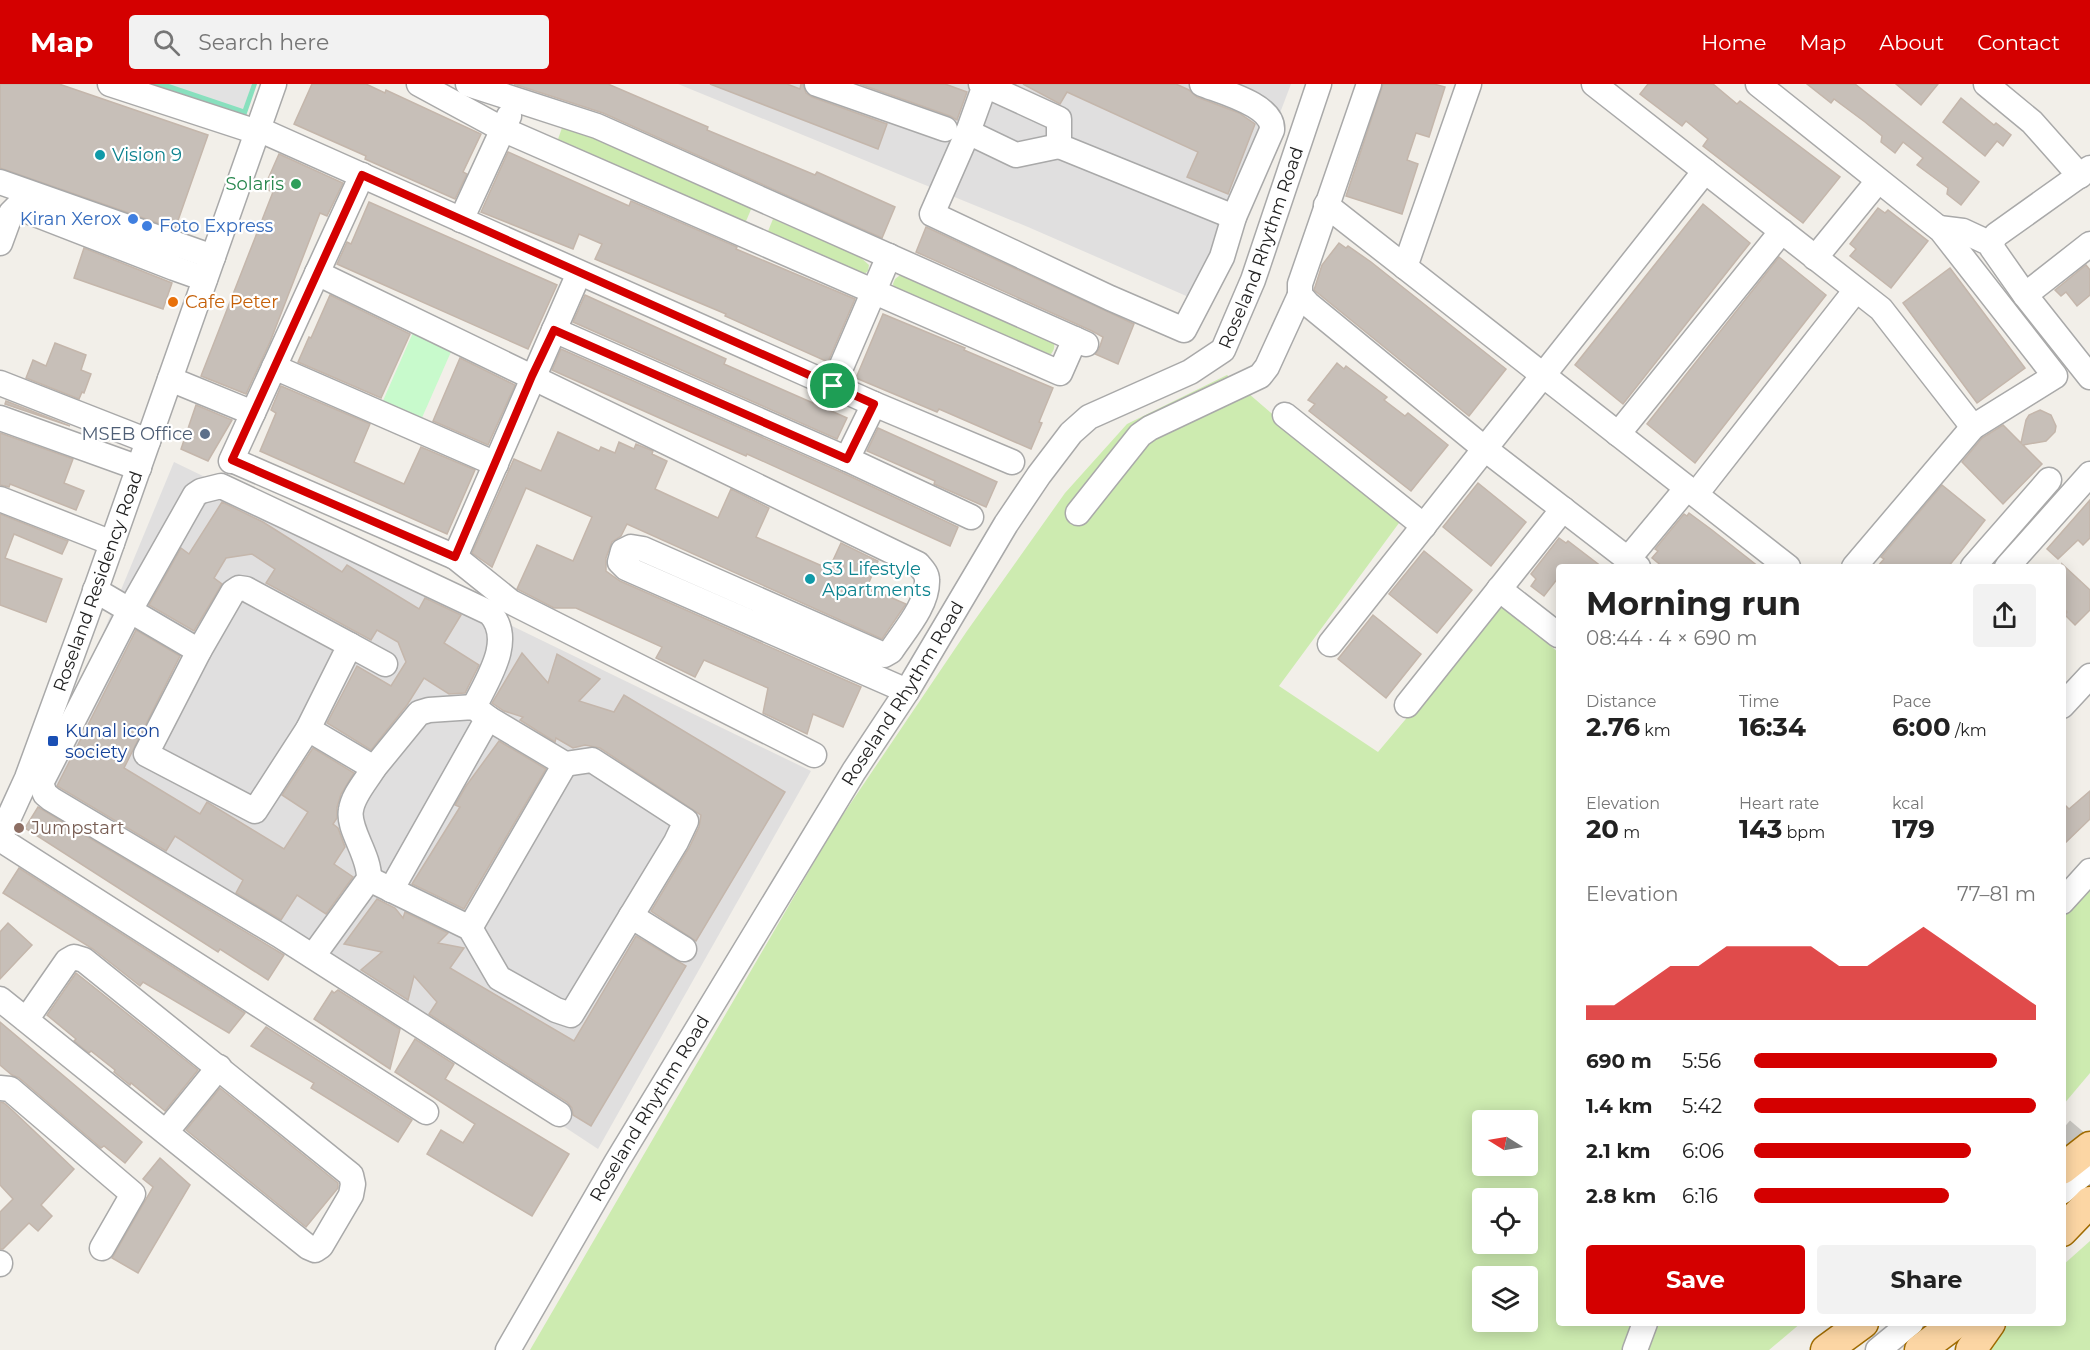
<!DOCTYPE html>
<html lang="en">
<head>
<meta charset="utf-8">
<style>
  body { margin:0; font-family:Montserrat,sans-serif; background:#f2f2f2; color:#222; height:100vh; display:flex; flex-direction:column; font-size:22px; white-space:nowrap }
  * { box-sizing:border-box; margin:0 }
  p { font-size:20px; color:#767676 }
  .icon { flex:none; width:33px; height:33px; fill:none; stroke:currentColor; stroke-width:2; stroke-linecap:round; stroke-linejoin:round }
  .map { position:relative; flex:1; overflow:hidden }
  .details { position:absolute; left:1556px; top:480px; width:510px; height:762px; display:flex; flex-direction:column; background:#fff; border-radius:6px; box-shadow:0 3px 15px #0003 }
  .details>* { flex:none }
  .needle { width:39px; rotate:281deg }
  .controls { position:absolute; left:1472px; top:1026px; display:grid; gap:12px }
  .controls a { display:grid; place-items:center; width:66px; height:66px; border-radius:6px; background:#fff; box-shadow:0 3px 15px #0003; font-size:30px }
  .pin { position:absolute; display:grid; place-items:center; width:51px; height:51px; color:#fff; margin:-26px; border:3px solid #fff; border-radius:50%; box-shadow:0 2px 6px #0007 }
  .round { display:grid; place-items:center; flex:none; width:63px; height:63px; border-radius:6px; background:#f2f2f2 }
  .overview { display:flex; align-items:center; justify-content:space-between; height:102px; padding:0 30px }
  h1 { font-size:33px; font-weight:700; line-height:45px }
  .stats { display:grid; grid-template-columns:repeat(3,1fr); gap:9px; height:102px; padding:6px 30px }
  .stats div { display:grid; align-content:center }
  .stats b { font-size:26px; font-weight:700 }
  .stats small { font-size:16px; font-weight:400 }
  .stats p { font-size:16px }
  .chart { height:168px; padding:12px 30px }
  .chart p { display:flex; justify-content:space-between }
  .chart svg { width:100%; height:108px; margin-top:6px; fill:#d40000; opacity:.7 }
  .action { display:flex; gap:12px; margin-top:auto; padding:12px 30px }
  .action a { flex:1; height:69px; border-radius:6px; background:#d40000; color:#fff; font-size:24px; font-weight:700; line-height:69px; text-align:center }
  .action a+a { background:#f2f2f2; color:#222 }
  ul { padding:0 30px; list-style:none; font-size:20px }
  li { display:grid; grid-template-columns:96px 72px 1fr; align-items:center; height:45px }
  li i { height:15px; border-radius:8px; background:#d40000 }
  header { display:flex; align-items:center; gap:36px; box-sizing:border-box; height:84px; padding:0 30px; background:#d40000; color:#fff }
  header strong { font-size:28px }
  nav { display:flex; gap:33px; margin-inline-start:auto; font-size:21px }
  .search { width:420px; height:54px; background:#f2f2f2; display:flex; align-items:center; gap:15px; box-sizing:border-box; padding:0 21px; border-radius:6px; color:#767676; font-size:22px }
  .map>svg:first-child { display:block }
  .residential { fill:#e0dfdf }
  .grass { fill:#cdebb0; fill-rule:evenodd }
  .park { fill:#c8facc }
  .pitch { fill:#88e0be }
  .parking { fill:#e2e2e2 }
  .building { fill:#c7bfb8; stroke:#c4b6ab; stroke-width:1.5 }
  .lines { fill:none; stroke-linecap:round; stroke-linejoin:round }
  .major-tunnel { stroke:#c8c6c1; stroke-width:30; stroke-dasharray:30 15; stroke-linecap:butt }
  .minor-casing { stroke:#a9a9a9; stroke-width:27 }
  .major-casing { stroke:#a06b00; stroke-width:33 }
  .minor { stroke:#fff; stroke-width:24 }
  .major { stroke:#fcd6a4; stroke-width:30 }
  .route-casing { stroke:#fff; stroke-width:12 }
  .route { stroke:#d40000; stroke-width:8 }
  .culture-dot { fill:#0f9aa8; stroke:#fff; stroke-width:2 }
  .leisure-dot { fill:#2e9e5b; stroke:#fff; stroke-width:2 }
  .shop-dot { fill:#3f7fe0; stroke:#fff; stroke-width:2 }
  .food-dot { fill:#e8710a; stroke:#fff; stroke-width:2 }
  .service-dot { fill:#5c6f8a; stroke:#fff; stroke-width:2 }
  .transit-dot { fill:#1a4fb4; stroke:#fff; stroke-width:2 }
  .education-dot { fill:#8d6e63; stroke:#fff; stroke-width:2 }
  .labels { text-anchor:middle; stroke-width:4.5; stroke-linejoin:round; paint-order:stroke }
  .culture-label { font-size:18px; fill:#0d838f; stroke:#fff; text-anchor:start }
  .leisure-label { font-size:18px; fill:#27864d; stroke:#fff; text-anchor:end }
  .shop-label { font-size:18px; fill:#366cbe; stroke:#fff; text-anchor:end }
  .street-label { font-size:18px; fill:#222; stroke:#fff }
  .food-label { font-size:18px; fill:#c56008; stroke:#fff; text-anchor:start }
  .service-label { font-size:18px; fill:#4e5e75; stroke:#fff; text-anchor:end }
  .transit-label { font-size:18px; fill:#164399; stroke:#fff; text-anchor:start }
  .education-label { font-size:18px; fill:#785e54; stroke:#fff; text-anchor:start }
</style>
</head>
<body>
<header>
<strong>Map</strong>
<div class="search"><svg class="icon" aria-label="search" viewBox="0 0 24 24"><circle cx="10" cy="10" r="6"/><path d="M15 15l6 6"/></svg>Search here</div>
<nav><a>Home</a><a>Map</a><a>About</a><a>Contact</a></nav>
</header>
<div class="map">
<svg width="2090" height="1266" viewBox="0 0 2090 1266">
  <rect width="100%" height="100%" fill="#f2efe9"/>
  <g class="residential">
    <path d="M678,0H1291L1207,221L1028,143Z"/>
    <path d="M174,378L811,687L598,1065L41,699Z"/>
  </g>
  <g class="grass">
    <path d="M563,41L597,53L752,123L744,142L557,58Z"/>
    <path d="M773,135L860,173L869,181L868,187L863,191L766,152Z"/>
    <path d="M903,189L1053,255C1055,263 1055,266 1049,272L895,207L893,200L895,195Z"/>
    <path d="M1227,291L1399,439L1279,602L1378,668L1501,522L1558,568V1239H1801L1769,1266H530L834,744L967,547L1065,409L1127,340ZM1482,1036H1527V1082H1482ZM1482,1114H1527V1160H1482ZM1482,1192H1527V1238H1482Z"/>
    <path d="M2090,803V989L2063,1021V833Z"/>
    <path d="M2090,1157V1266H1987L2007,1239H2062L2063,1181Z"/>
  </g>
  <path class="park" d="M415,244L454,261L421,336L382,319Z"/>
  <path class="pitch" d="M151,0H257L246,32Z"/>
  <path class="parking" d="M169,0H252L243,25Z"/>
  <g class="building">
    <path d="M0,0H59L208,51L175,145L0,84Z"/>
    <path d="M312,0H366L385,9L386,6L481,50L463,88L467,90L455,115L365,75L366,72L294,40Z"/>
    <path d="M514,0H608L708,43L707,46L815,91L817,88L895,123L882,154L603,29Z"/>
    <path d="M710,0H787L800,5L801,0H803L806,9L812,13L887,40L878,65Z"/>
    <path d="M860,0H945L967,8L957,36L950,32Z"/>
    <path d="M1023,0H1176L1189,6L1197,13L1239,29L1255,40L1228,110L1187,93L1198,68L1067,8L1060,20Z"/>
    <path d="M1383,0H1434L1445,3L1429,53L1416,49L1407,76L1418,80L1402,130L1346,112Z"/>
    <path d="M1648,0H1713L1737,20L1740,17L1840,93L1803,139L1703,62L1708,55L1686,37L1682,42L1640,10Z"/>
    <path d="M1807,0H1855L1979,98L1961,121L1947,110L1948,104L1917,81L1923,74L1903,58L1895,69L1881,58L1882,52L1865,38L1834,15L1831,19Z"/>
    <path d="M1896,0H1938L1921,21Z"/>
    <path d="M1961,14L1994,41L1996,39L2011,51L2003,62L1997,57L1985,72L1943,38Z"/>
    <path d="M508,68L629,122L631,117L737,163L736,165L855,215L828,278L725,232L726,230L595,175L602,160L579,150L573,165L481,128Z"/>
    <path d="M279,70L343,99L327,132L320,129L270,258L246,310L201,292L273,108L264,104Z"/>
    <path d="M369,118L557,201L528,265L337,180L347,158L351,160Z"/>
    <path d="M1703,120L1750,159L1623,320L1575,281Z"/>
    <path d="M1878,124L1885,129L1888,126L1928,157L1891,204L1850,172L1856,165L1850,160Z"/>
    <path d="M926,143L1134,240L1118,280L1095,270L1099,265L1103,253L1092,247L916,168Z"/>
    <path d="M1339,159L1346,164L1348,162L1371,178L1506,285L1469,332L1314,206L1322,181Z"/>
    <path d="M84,164L172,199L163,225L74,194Z"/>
    <path d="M1779,173L1826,211L1695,379L1647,340Z"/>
    <path d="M2086,181L2090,186V211L2077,222L2066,208L2061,212L2055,206Z"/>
    <path d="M1950,184L2025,284L1977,319L1903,219Z"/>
    <path d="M330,211L410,250L381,314L298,278L309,253L311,254Z"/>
    <path d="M585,211L726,275L724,280L847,334L837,355L573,238Z"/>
    <path d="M883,230L965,264L964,266L1053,304L1039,338L1042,339L1031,365L939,325L937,328L856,294Z"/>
    <path d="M55,259L86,271L81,286L91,290L84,309L82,308L79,315L26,294L33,276L46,282Z"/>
    <path d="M561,265L841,388L958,443L950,462L747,370L746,372L682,344L552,286Z"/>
    <path d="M460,274L515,301L488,361L433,337Z"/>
    <path d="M1337,279L1344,285L1346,282L1387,313L1384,316L1405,332L1408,329L1448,361L1411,407L1309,327L1315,320L1308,316Z"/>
    <path d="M281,302L370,340L354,378L404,400L421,363L475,386L447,450L260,367L276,329L271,326Z"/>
    <path d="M6,317L70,342L5,320Z"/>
    <path d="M196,321L232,336L208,377L181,365Z"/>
    <path d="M2040,326L2051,331L2056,342L2055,348L2046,357L2023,361L2042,380L2003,420L1962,378L1982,354L2003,341L2021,359L2026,336L2029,331Z"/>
    <path d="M878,344L997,398L986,423L934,400L935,397L867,367Z"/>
    <path d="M558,348L599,367L601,363L615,369L619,358L634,365L636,360L653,367L652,370L667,377L655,405L718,434L731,405L769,424L756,453L829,485L841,459L878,477L867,503L906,520L882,555L627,440L621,452L612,458L606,474V487L620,497L861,603L843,643L813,630L807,650L763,629L768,604L704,576L695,593L656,574L662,563L576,524H554L517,505L537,461L573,477L592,433L526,404L492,483L472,469L514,375L541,387Z"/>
    <path d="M0,349L73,375L64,399L84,407L76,426L10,400L9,403L0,401Z"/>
    <path d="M1478,399L1526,438L1491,482L1443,443Z"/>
    <path d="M1942,401L1985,436L1961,467L1948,483H1877L1884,475L1881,473Z"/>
    <path d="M2090,416V454L2083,461L2078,456L2058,475L2047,465Z"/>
    <path d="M222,418L263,438L342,488L347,481L419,525L425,514L461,531L444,559L479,581L465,609L449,610L424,594L407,621L371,666L327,639L357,582L391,602L406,578L398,558L377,546L371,556L266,499L275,485L252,470L226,474L214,494L222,500L194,547L149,521L181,464L189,470Z"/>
    <path d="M1689,429L1712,446L1759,483H1663L1652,474L1658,467L1655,465L1684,430L1687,432Z"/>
    <path d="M0,430L68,457L62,470L14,450L5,474L62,495L46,538L0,521Z"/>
    <path d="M1559,454L1566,459L1568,457L1602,483H1558V494L1544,512L1531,502L1536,495L1531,490Z"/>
    <path d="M1424,467L1472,506L1437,549L1389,510Z"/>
    <path d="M2062,480L2090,506V526L2075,541L2065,531L2067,528L2062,522Z"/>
    <path d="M1373,531L1421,570L1386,614L1338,575Z"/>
    <path d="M136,546L180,572L124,684L200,730L207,718L284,765L308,728L282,711L313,664L354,689L341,710L337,723V734L333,740L338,744L345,763L334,780L353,793L326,830L297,811L281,836L236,809L243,796L175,752L166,767L57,702Z"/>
    <path d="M522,569L548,599L557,570L600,595L579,617L614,628L624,611L785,708L696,857L651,827L689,764L699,743L701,731L600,664L585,661L573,664L556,654L555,658L520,636L523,633L504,627L492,619Z"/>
    <path d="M499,657L546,685L464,825L412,800L460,723L455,721L466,702Z"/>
    <path d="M2090,707V735L2062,762V718L2069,725Z"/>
    <path d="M38,723L284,871L268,896L220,865L218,868L25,744Z"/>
    <path d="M19,784L245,929L229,949L143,898L140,902L93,865L3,809Z"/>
    <path d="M377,815L395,824L403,834L405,828L448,849L438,859L464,864L450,884L574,957L636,852L686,882L591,1042L573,1031L572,1024L567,1018L429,930L437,918L414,892L408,916L361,886L382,868L344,860Z"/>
    <path d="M8,839L32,861L0,895V848Z"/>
    <path d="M76,889L198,986L165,1027L131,999L130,1001L114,988L115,986L91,967L89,969L74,957L76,955L47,931Z"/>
    <path d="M338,906L400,945L390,985L314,935L332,907L334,909Z"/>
    <path d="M0,938L142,1058L125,1079L104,1062L101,1064L19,994L12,991L0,981Z"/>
    <path d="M266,943L412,1036L398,1058L311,1004L314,999L251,962Z"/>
    <path d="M415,955L454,980L445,995L569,1070L532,1132L427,1070L441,1046L463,1059L475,1040L395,988Z"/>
    <path d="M220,1004L338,1099V1104L306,1143L186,1046Z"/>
    <path d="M0,1018L4,1019L12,1026L74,1085L41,1121L52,1132L38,1147L29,1139L3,1165H0V1128L13,1115L0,1101Z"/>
    <path d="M160,1074L190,1101L138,1189L112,1174L153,1103L143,1095Z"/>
  </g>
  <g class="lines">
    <path class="major-tunnel" d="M2062,1069L2090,1036"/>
    <defs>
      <g id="minor">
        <path d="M110,0L257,48"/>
        <path d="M419,0L502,45L1060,289L1075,255"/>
        <path d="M468,0L597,42L1086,260"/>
        <path d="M817,0L945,45"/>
        <path d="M981,0L985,1L968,48L932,130L1110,214L1184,246L1222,173L1234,133L1272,46C1274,21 1222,8 1202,0"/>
        <path d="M985,0V1L1059,35V62L1234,133"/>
        <path d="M1369,0L1300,200V211L1308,220L1485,365L1638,483"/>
        <path d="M1594,0L1881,225L1973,343"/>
        <path d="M1758,0L1941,146L2055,292L1973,343L1854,483"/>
        <path d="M1986,0L2032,38L2080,92"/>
        <path d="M258,45L874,320L1012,378"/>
        <path d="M968,48L1016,71L1059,62"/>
        <path d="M0,98L213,173"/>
        <path d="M1326,121L1788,483"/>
        <path d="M461,136L509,32"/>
        <path d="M1939,144L1963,147L1991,160L1992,164L2025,211L2090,293"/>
        <path d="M0,159L11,129L17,123L174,184L205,195"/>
        <path d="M1991,160L1996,151L2090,84"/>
        <path d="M1815,174L1878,97"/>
        <path d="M1405,183L1469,0"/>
        <path d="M317,189L918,480C922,485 927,489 927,496C928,521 904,547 891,567L884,571L643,465L631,463L623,467L620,478L626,484L635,488L907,607"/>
        <path d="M2025,211L2090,160"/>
        <path d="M554,246L847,375L971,433"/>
        <path d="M274,283L496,380"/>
        <path d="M170,295L253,329"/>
        <path d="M0,299L148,357"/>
        <path d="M833,302L889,172"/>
        <path d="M1285,331L1424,442"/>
        <path d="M0,334L139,384"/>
        <path d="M1618,350L1782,147"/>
        <path d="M847,375L874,320"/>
        <path d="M232,376L455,473L511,518L814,671"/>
        <path d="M231,377L362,91"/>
        <path d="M1696,410L1856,206"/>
        <path d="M0,415L112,459"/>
        <path d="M1078,429L1140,351L1150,344L1260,292L1267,283L1300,211"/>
        <path d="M455,473L579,189"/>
        <path d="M1628,475L1687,404"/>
        <path d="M1973,483L2049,396"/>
        <path d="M2007,483L2090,390"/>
        <path d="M239,504L246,505L350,561L308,645L255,727L146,670L199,567L233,508Z"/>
        <path d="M1499,505L1558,551"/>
        <path d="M95,506L199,567"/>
        <path d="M1330,560L1705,87"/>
        <path d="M350,561L385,580"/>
        <path d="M1407,621L1563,425"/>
        <path d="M2062,622L2090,592"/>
        <path d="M474,623C487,596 515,556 490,529L221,402L201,407L195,411L130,526L41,699L45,710L51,715L279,851L559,1030"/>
        <path d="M308,645L374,684C367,696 353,711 351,726C347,745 370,771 369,795L313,872"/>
        <path id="s1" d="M0,753L27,694L86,533L274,0"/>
        <path d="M0,755L426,1028"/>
        <path d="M369,795L470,844L499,894L556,926L571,931L676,758L686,737L592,676L565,680L488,634L474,623L429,626L419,629L374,684"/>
        <path d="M391,806L488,634"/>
        <path d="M2062,818L2090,787"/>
        <path d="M631,832L684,865"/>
        <path d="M470,844L565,680"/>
        <path d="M0,915L308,1163L315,1166L321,1162L351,1111L353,1100L351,1091L84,876L74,873L67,877L26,936"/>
        <path d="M0,1004L10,1005L133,1110L102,1164"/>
        <path d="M166,1048L219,983"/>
        <path d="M2062,1108L2090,1084"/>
        <path d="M0,1179V1180"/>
        <path id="s2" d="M508,1266L616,1079L854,687L907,607L1006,440L1039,391L1071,349L1089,333L1190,288L1223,266L1253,196L1319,0"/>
        <path d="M1635,1266L1645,1239"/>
        <path d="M1878,1266L1911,1239"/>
      </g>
      <g id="major">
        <path d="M2062,1085L2090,1063"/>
        <path d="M2062,1147L2090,1118"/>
        <path d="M1826,1266L1863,1239"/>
        <path d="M1920,1266L1956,1239"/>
        <path d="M1971,1266L1990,1239"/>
      </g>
    </defs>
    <use href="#minor" class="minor-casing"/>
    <use href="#major" class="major-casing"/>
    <use href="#minor" class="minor"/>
    <use href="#major" class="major"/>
  </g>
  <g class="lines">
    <defs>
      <path id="route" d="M362,91L874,320L847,375L554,246L532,292L455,473L232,376Z"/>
    </defs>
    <use href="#route" class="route-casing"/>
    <use href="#route" class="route"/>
  </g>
  <g class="culture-dot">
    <circle cx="100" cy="71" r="6"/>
    <circle cx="810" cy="495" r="6"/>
  </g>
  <circle class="leisure-dot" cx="296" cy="100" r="6"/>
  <g class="shop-dot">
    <circle cx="133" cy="135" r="6"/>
    <circle cx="147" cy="142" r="6"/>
  </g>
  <circle class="food-dot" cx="173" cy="218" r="6"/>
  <circle class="service-dot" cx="205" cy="350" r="6"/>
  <rect class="transit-dot" x="47" y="651" width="12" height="12" rx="3"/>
  <circle class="education-dot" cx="19" cy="744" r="6"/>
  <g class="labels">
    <g class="culture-label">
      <text x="112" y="77">Vision 9</text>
      <text x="822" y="491">S3 Lifestyle<tspan x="822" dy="21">Apartments</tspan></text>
    </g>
    <g class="leisure-label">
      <text x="284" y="106">Solaris</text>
    </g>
    <g class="shop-label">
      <text x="121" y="141">Kiran Xerox</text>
      <text x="159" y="148" text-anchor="start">Foto Express</text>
    </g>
    <g class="street-label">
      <text dy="6" stroke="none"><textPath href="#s2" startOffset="1360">Roseland Rhythm Road</textPath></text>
      <text dy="6" stroke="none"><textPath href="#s1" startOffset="274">Roseland Residency Road</textPath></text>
      <text dy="6" stroke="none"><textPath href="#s2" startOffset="766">Roseland Rhythm Road</textPath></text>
      <text dy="6" stroke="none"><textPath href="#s2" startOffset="280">Roseland Rhythm Road</textPath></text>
    </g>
    <g class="food-label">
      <text x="185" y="224">Cafe Peter</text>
    </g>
    <g class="service-label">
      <text x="193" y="356">MSEB Office</text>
    </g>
    <g class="transit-label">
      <text x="65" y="653">Kunal icon<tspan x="65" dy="21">society</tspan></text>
    </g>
    <g class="education-label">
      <text x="31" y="750">Jumpstart</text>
    </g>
  </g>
</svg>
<div class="controls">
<a><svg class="needle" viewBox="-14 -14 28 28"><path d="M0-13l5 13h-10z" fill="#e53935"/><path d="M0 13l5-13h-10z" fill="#767676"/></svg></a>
<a><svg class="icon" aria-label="locate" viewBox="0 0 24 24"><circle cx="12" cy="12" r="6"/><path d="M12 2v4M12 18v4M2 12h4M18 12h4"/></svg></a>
<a><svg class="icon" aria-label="layers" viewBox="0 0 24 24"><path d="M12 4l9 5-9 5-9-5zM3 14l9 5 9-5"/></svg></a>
</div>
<div class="pin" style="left:833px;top:302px;background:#1e9e55"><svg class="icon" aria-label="arrive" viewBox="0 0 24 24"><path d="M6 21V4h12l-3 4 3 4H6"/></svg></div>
<section class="details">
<div class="overview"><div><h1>Morning run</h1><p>08:44 · 4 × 690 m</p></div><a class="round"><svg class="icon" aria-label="share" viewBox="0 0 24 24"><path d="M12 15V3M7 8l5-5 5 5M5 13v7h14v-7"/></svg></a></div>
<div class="stats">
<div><p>Distance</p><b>2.76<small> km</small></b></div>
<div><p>Time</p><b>16:34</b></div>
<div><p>Pace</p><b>6:00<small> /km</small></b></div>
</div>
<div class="stats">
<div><p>Elevation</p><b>20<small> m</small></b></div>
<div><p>Heart rate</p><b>143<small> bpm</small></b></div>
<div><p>kcal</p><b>179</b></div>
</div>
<div class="chart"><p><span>Elevation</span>77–81 m</p>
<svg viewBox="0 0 160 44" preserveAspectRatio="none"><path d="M0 44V38L10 38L20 30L30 22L40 22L50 14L60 14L70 14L80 14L90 22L100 22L110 14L120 6L130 14L140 22L150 30L160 38V44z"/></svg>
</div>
<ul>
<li><b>690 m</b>5:56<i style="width:86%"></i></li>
<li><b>1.4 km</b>5:42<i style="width:100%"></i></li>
<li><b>2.1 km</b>6:06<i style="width:77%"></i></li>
<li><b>2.8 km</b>6:16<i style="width:69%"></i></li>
</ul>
<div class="action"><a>Save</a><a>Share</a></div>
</section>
</div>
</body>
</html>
